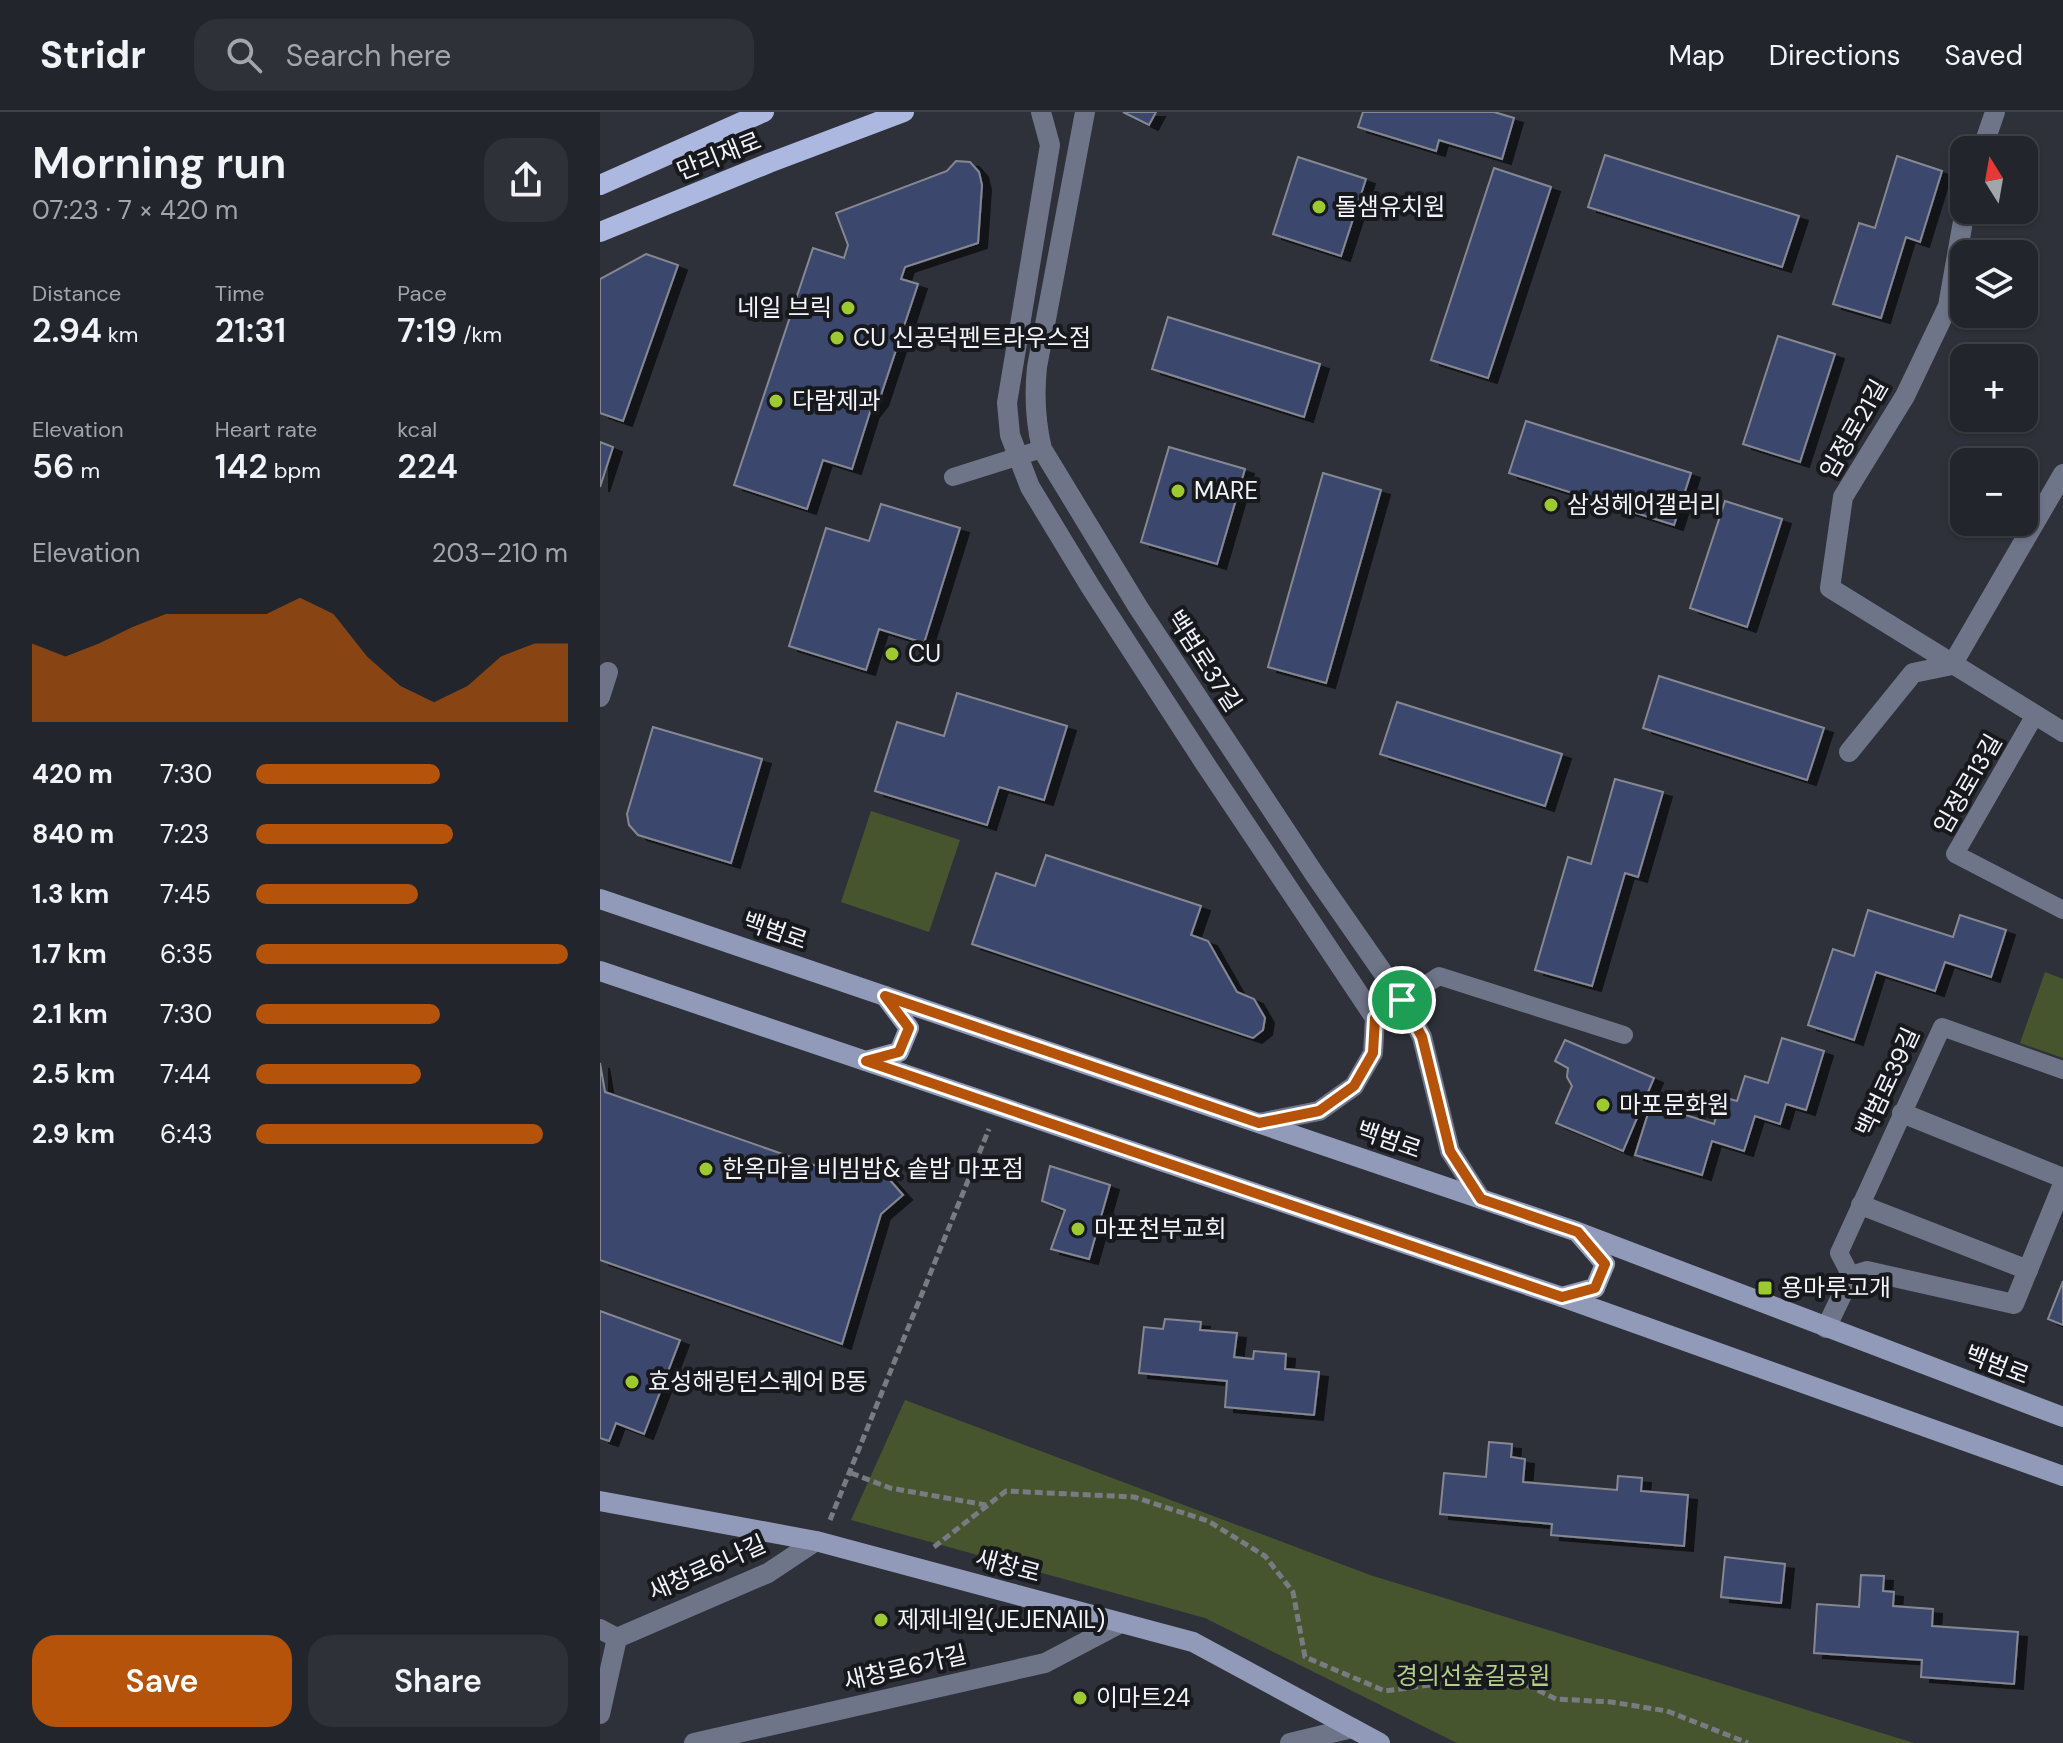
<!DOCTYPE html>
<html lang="en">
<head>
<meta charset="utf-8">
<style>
  body { margin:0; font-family:"DM Sans","Noto Sans KR",sans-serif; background:#2e3137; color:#f1f3f6; height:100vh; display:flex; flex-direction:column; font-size:30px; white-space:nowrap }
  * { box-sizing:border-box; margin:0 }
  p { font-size:26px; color:#a2a5a9 }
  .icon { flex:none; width:44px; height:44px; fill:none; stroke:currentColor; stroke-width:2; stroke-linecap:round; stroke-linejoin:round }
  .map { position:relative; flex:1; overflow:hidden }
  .sheet { display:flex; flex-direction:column; background:#22252b; width:600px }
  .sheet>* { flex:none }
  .needle { width:52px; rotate:349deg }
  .tools { position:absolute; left:1350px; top:24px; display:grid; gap:16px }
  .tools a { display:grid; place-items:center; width:88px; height:88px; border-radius:16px; background:#22252b; box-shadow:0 2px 6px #0004,0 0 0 2px #3f4247; font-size:40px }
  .pin { position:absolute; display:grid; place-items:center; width:68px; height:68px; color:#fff; margin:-34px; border:4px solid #fff; border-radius:50%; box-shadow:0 2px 8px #0007 }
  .round { display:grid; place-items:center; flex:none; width:84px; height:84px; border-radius:24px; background:#2e3137 }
  .overview { display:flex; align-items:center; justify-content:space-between; height:136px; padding:0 32px }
  h1 { font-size:44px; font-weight:600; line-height:60px }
  .metrics { display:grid; grid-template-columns:repeat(3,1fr); gap:12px; height:136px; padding:8px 32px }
  .metrics div { display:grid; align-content:center }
  .metrics b { font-size:34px; font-weight:600 }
  .metrics small { font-size:22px; font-weight:400 }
  .metrics p { font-size:22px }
  .chart { height:224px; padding:16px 32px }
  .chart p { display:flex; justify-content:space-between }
  .chart svg { width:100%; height:144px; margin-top:8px; fill:#b45309; opacity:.7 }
  .action { display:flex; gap:16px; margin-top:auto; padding:16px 32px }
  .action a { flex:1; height:92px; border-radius:24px; background:#b45309; color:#fff; font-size:32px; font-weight:600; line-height:92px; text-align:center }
  .action a+a { background:#2e3137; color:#f1f3f6 }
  ul { padding:0 32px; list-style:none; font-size:26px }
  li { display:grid; grid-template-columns:128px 96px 1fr; align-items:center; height:60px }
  li i { height:20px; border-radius:10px; background:#b45309 }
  header { display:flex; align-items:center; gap:48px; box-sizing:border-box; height:112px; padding:0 40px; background:#22252b; border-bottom:2px solid #3f4247 }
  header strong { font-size:38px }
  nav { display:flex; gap:44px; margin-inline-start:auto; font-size:28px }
  .search { width:560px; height:72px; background:#2e3137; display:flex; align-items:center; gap:20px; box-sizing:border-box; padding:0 28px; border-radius:24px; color:#a2a5a9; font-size:30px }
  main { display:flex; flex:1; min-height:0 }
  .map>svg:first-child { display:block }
  .green { fill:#47552e }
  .building { fill:#3b466d; stroke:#858892; stroke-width:2; filter:url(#shadow) }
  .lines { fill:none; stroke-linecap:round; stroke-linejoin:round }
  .path { stroke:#787b82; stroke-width:5; stroke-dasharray:8 4; stroke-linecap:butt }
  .service { stroke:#6f7588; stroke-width:18 }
  .minor { stroke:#6f7588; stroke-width:20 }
  .tertiary { stroke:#6f7588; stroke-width:20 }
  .secondary { stroke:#919bb9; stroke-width:20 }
  .primary { stroke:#acb8df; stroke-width:20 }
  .route-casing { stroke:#fff; stroke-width:16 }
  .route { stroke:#b45309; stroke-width:10 }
  .poi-dot { fill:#9dca30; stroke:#17191c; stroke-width:3 }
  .labels { text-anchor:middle; stroke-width:8; stroke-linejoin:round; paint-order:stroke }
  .street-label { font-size:24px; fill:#f2f4f9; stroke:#17191c }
  .poi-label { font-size:24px; fill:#f2f4f9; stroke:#17191c; text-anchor:start }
  .park-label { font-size:24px; fill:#b3cd88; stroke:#17191c }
</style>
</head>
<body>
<header>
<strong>Stridr</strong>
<div class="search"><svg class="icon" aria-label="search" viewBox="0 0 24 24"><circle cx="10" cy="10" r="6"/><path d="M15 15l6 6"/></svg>Search here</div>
<nav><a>Map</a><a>Directions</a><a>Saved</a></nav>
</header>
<main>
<section class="sheet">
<div class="overview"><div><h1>Morning run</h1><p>07:23 · 7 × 420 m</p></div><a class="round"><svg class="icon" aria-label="share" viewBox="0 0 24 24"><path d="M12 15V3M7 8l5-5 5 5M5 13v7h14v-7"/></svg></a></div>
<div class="metrics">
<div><p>Distance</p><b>2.94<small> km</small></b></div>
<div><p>Time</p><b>21:31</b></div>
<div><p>Pace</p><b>7:19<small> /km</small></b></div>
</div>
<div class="metrics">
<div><p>Elevation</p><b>56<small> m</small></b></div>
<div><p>Heart rate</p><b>142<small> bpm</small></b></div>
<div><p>kcal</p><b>224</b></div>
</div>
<div class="chart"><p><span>Elevation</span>203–210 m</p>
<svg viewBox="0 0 160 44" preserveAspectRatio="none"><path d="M0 44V20L10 24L20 20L30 15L40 11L50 11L60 11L70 11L80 6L90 11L100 24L110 33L120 38L130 33L140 24L150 20L160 20V44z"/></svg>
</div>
<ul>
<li><b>420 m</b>7:30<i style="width:59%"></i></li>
<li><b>840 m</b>7:23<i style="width:63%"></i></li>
<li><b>1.3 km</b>7:45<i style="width:52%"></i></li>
<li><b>1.7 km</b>6:35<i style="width:100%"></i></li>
<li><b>2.1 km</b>7:30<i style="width:59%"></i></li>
<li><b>2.5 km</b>7:44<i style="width:53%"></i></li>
<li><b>2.9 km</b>6:43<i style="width:92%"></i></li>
</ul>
<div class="action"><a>Save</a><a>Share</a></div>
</section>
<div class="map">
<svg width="1463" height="1631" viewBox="0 0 1463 1631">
  <defs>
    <filter id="shadow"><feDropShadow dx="9" dy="5" stdDeviation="0" flood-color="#0009"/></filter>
  </defs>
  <rect width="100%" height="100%" fill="#2e3139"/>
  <g class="green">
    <path d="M271,699L360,728L329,820L241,790Z"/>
    <path d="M1445,860L1463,867V946L1420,931Z"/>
    <path d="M305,1288L770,1463L1314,1631H857L605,1506L251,1408Z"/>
  </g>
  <g class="building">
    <path d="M523,0H556L549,13Z"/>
    <path d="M763,0H894L914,6L902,47L839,28L836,39L758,15Z"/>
    <path d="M1005,43L1199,104L1182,155L988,95Z"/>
    <path d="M1297,44L1342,59L1320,130L1306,125L1281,206L1233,192L1259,111L1275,116Z"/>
    <path d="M698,45L766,67L741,144L673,122Z"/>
    <path d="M356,49L370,50L379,60L382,73L378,131L305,155L301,167L318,172L279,289L270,300L252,357L223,348L207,397L134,373L213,136L244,146L248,133L236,101L347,59Z"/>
    <path d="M894,56L951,75L888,266L831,248Z"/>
    <path d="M46,142L78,153L23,309L0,301V167Z"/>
    <path d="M568,205L720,252L704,305L552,257Z"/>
    <path d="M1178,224L1235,242L1200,350L1143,332Z"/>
    <path d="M926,309L1091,361L1074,413L909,361Z"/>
    <path d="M0,330L13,335L0,375Z"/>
    <path d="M569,335L645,357L617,452L541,430Z"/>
    <path d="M723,361L781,378L726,571L668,555Z"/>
    <path d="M1125,389L1182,407L1147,515L1090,496Z"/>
    <path d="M281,392L360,416L324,531L279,517L266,558L189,534L226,416L269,429Z"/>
    <path d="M1059,564L1224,616L1207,668L1043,616Z"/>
    <path d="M357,581L467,614L444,688L399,675L387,713L275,679L297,610L344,624Z"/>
    <path d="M797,590L962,642L945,694L780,642Z"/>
    <path d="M53,615L162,647L131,751L38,723L29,713L27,702Z"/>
    <path d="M1015,667L1063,680L1038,765L1025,761L992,874L935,858L968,745L991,752Z"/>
    <path d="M446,743L601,794L591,823L608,829L637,880L654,887L665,906L663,918L653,926L372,832L396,761L435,774Z"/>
    <path d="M1268,798L1353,825L1360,803L1406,818L1391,865L1345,850L1335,879L1276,860L1254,928L1208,913L1233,837L1254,844Z"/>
    <path d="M1182,926L1224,939L1206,998L1186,992L1180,1012L1155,1004L1144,1039L1112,1029L1102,1063L1035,1043L1051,992L1114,1012L1122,985L1137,989L1145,964L1168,971Z"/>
    <path d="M965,928L1054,966L1023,1039L956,1011L972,974L967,965L968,956L955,949Z"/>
    <path d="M0,951L5,980L254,1067L274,1050L303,1083L281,1102L242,1232L0,1148Z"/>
    <path d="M450,1054L510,1073L489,1147L451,1137L465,1098L442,1089Z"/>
    <path d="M1463,1169V1213L1448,1207Z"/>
    <path d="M0,1199L80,1228L44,1322L16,1311L9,1329L0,1326Z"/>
    <path d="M565,1207L601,1210L600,1218L637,1221L634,1245L653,1247L654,1239L686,1242L685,1257L719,1260L714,1303L625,1295L627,1269L539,1261L544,1215L563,1217Z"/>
    <path d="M889,1330L912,1332L911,1345L925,1347L923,1370L1017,1378L1018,1364L1042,1366L1041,1379L1088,1383L1084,1434L951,1423L952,1412L840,1402L844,1361L886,1365Z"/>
    <path d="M1125,1445L1185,1452L1181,1491L1121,1485Z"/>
    <path d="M1261,1463L1284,1464L1283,1479L1294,1480L1293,1494L1333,1497L1332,1514L1418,1520L1414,1572L1321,1565L1322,1548L1214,1541L1217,1492L1259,1495Z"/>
  </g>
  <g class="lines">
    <g class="path">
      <path d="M251,1361L290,1376L386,1393"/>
      <path d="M230,1408L389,1017"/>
      <path d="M334,1435L406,1379L534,1385L608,1409L665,1444L693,1480L705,1545L785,1579L906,1563L956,1587L1011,1590L1067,1599L1148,1631"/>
    </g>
    <g class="service">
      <path d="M353,365L442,337"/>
      <path d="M1435,603L1355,742L1463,798"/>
      <path d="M775,906L839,864L1024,923"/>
      <path d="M1251,1164L1239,1141L1342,915L1463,958"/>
    </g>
    <g class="minor">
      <path d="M1382,38L1395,0"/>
      <path d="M1365,98L1348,194L1305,284L1243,385L1230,476L1463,620"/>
      <path d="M0,585L8,560"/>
      <path d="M1249,640L1313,561L1352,553L1463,362"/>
      <path d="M1302,1001L1463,1066"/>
      <path d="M1261,1093L1428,1158"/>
      <path d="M1226,1216L1251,1164L1267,1159L1414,1192L1463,1072"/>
      <path d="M0,1517L17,1526L0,1602"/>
      <path d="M17,1526L168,1461L216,1429"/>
      <path d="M94,1631L445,1551L521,1511"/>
      <path d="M690,1631L752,1616"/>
    </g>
    <g class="tertiary">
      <path d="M441,0L450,33L407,291L410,323L430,375L490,474L604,650L775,906L773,941L754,974L719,999L659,1011"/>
      <path d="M485,0L437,255C434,284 435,308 442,337L538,495L715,763L802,888L822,925L850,1039L881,1087"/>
    </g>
    <g class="secondary">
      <path d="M0,787L978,1120L1463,1305"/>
      <path d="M0,859L962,1185L1463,1364"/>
      <path d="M266,949L299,940L309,916L285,884"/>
      <path d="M962,1185L995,1176L1005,1152L979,1122"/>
      <path d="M0,1389L216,1429L593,1530L780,1631"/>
    </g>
    <g class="primary">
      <path d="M0,73L164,0"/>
      <path d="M0,120L169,51L304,0"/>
    </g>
  </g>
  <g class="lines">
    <defs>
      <path id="route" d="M285,884L659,1011L719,999L754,974L773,941L775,906L802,888L822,925L850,1039L881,1087L978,1120L1005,1152L995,1176L962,1185L266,949L299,940L309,916Z"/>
    </defs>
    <use href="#route" class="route-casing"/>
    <use href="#route" class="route"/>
  </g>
  <g class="poi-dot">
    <circle cx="719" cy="95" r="8"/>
    <circle cx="248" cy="196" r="8"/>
    <circle cx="237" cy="226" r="8"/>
    <circle cx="176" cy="289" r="8"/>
    <circle cx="578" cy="379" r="8"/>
    <circle cx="951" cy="393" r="8"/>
    <circle cx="292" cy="542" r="8"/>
    <circle cx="1003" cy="993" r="8"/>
    <circle cx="106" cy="1057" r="8"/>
    <circle cx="478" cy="1117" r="8"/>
    <rect x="1157" y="1168" width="16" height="16" rx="4"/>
    <circle cx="32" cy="1270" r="8"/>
    <circle cx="281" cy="1508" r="8"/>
    <circle cx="480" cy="1586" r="8"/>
  </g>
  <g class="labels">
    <g class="street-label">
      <text transform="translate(119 44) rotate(-22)" y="8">만리재로</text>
      <text transform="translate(1254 317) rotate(-60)" y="8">임정로21길</text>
      <text transform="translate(604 549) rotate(57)" y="8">백범로37길</text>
      <text transform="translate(1368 672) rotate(-60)" y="8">임정로13길</text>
      <text transform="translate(175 819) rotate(19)" y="8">백범로</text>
      <text transform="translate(1288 970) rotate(-65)" y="8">백범로39길</text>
      <text transform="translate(789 1028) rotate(19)" y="8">백범로</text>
      <text transform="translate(1397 1253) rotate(21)" y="8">백범로</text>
      <text transform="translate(408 1454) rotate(15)" y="8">새창로</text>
      <text transform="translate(107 1456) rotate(-24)" y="8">새창로6나길</text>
      <text transform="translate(305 1556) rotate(-13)" y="8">새창로6가길</text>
    </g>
    <g class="poi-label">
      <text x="735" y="103">돌샘유치원</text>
      <text x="232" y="204" text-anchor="end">네일 브릭</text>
      <text x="253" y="234">CU 신공덕펜트라우스점</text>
      <text x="192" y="297">다람제과</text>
      <text x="594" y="387">MARE</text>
      <text x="967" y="401">삼성헤어갤러리</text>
      <text x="308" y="550">CU</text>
      <text x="1019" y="1001">마포문화원</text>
      <text x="122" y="1065">한옥마을 비빔밥&amp; 솥밥 마포점</text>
      <text x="494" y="1125">마포천부교회</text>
      <text x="1181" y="1184">용마루고개</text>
      <text x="48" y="1278">효성해링턴스퀘어 B동</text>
      <text x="297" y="1516">제제네일(JEJENAIL)</text>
      <text x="496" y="1594">이마트24</text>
    </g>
    <g class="park-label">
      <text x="873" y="1572">경의선숲길공원</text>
    </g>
  </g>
</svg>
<div class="tools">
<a><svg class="needle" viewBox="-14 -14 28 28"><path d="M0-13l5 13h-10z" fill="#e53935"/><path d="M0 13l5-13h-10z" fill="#a2a5a9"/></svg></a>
<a><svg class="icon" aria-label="layers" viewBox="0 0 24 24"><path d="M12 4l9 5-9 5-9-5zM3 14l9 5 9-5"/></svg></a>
<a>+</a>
<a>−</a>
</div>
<div class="pin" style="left:802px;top:888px;background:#1e9e55"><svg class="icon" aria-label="arrive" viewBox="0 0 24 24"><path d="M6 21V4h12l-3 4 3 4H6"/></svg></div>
</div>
</main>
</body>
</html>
